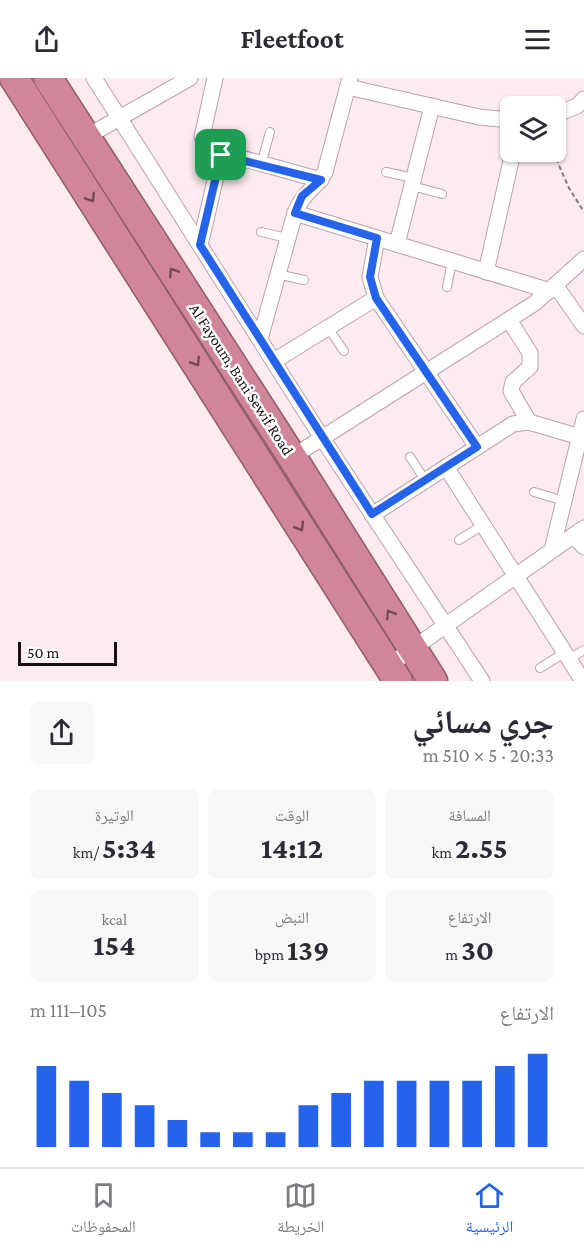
<!DOCTYPE html>
<html lang="ar">
<head>
<meta charset="utf-8">
<style>
  body { margin:0; font-family:"Crimson Pro","Noto Naskh Arabic",serif; background:#f7f7f7; color:#2b2b33; direction:rtl; height:100vh; display:flex; flex-direction:column; font-size:22px; white-space:nowrap }
  * { box-sizing:border-box; margin:0 }
  p { font-size:20px; color:#7c7c81 }
  .icon { flex:none; width:33px; height:33px; fill:none; stroke:currentColor; stroke-width:2; stroke-linecap:round; stroke-linejoin:round }
  .map { position:relative; height:603px; overflow:hidden; direction:ltr }
  .side { display:flex; flex-direction:column; background:#fff; flex:1 }
  .side>* { flex:none }
  .tools { position:absolute; left:500px; top:18px; display:grid; gap:12px }
  .tools a { display:grid; place-items:center; width:66px; height:66px; border-radius:9px; background:#fff; box-shadow:0 2px 4px #0004; font-size:30px }
  .scale { position:absolute; left:18px; bottom:15px; width:99px; box-sizing:border-box; padding-left:6px; border:3px solid #191012; border-top:0; font-size:16px; line-height:21px; white-space:nowrap; color:#191012; -webkit-text-stroke:4px #fff; paint-order:stroke }
  .pin { position:absolute; display:grid; place-items:center; width:51px; height:51px; color:#fff; margin:-26px; border-radius:12px; box-shadow:0 3px 9px #0006 }
  .round { display:grid; place-items:center; flex:none; width:63px; height:63px; border-radius:9px; background:#f7f7f7 }
  .summary { display:flex; align-items:center; justify-content:space-between; height:102px; padding:0 30px }
  h1 { font-size:33px; font-weight:700; line-height:45px }
  .stats { display:grid; grid-template-columns:repeat(3,1fr); gap:9px; height:102px; padding:6px 30px }
  .stats div { display:grid; align-content:center; border-radius:9px; background:#f7f7f7; text-align:center }
  .stats b { font-size:30px; font-weight:700 }
  .stats small { font-size:16px; font-weight:400 }
  .stats p { font-size:16px }
  .chart { height:168px; padding:12px 30px }
  .chart p { display:flex; justify-content:space-between }
  .chart svg { width:100%; height:108px; margin-top:6px; stroke:#2563eb; stroke-width:6 }
  header { display:flex; justify-content:space-between; align-items:center; height:78px; padding:0 30px; background:#fff; font-size:27px; font-weight:700 }
  .menu { display:flex; justify-content:space-around; align-items:center; height:84px; border-top:2px solid #e1e1e2; background:#fff; font-size:16px; color:#7c7c81 }
  .menu a { display:grid; justify-items:center; gap:3px }
  .menu .current { color:#2563eb }
  .map>svg:first-child { display:block }
  .lines { fill:none; stroke-linecap:round; stroke-linejoin:round }
  .lane-casing { stroke:#bca2a8; stroke-width:10 }
  .street-casing { stroke:#bca2a8; stroke-width:17 }
  .highway-casing { stroke:#905c69; stroke-width:31 }
  .path { stroke:#827679; stroke-width:2; stroke-dasharray:4.5 3; stroke-linecap:butt }
  .lane { stroke:#fff; stroke-width:8 }
  .street { stroke:#fff; stroke-width:15 }
  .highway { stroke:#d08598; stroke-width:28 }
  .oneway { stroke:#744a55 }
  .route-casing { stroke:#fff; stroke-width:12 }
  .route { stroke:#2563eb; stroke-width:8 }
  .labels { text-anchor:middle; stroke-width:5; stroke-linejoin:round; paint-order:stroke }
  .street-label { font-size:16px; fill:#191012; stroke:#fff }
</style>
</head>
<body>
<header><svg class="icon" aria-label="menu" viewBox="0 0 24 24"><path d="M4 6h16M4 12h16M4 18h16"/></svg>Fleetfoot<svg class="icon" aria-label="share" viewBox="0 0 24 24"><path d="M12 15V3M7 8l5-5 5 5M5 13v7h14v-7"/></svg></header>
<div class="map">
<svg width="584" height="603" viewBox="0 0 584 603">
  <rect width="100%" height="100%" fill="#fcebef"/>
  <g class="lines">
    <defs>
      <g id="lane">
        <path d="M261,87L270,54"/>
        <path d="M386,94L413,100"/>
        <path d="M412,108L442,116"/>
        <path d="M261,154L287,160"/>
        <path d="M277,196L304,202"/>
        <path d="M447,209L452,183"/>
        <path d="M328,250L344,273"/>
        <path d="M410,379L425,402"/>
        <path d="M534,414L564,423"/>
        <path d="M459,462L483,447"/>
        <path d="M569,581L584,572"/>
        <path d="M540,590L564,575"/>
      </g>
      <g id="street">
        <path d="M94,0L322,360L482,603"/>
        <path d="M215,0L202,59L208,71L321,102"/>
        <path d="M348,9L479,39L510,42"/>
        <path d="M555,37L577,28L584,21"/>
        <path d="M86,59L190,0"/>
        <path d="M295,135L550,213"/>
        <path d="M377,160L370,199L376,220L477,369"/>
        <path d="M397,166L432,28"/>
        <path d="M200,167L221,77"/>
        <path d="M486,194L513,74"/>
        <path d="M556,208L584,248"/>
        <path d="M509,242L530,275V289L513,304L511,313L529,344"/>
        <path d="M260,261L295,135C301,117 316,110 325,94L350,0"/>
        <path d="M274,283L376,220"/>
        <path d="M292,379L535,225L584,181"/>
        <path d="M446,389L583,603"/>
        <path d="M372,437L513,346L529,344L580,359"/>
        <path d="M573,458L584,469"/>
        <path d="M552,472L584,341"/>
        <path d="M388,588L584,450"/>
      </g>
      <g id="highway">
        <path d="M14,0L398,603"/>
        <path d="M48,0L292,379L433,603"/>
      </g>
    </defs>
    <use href="#lane" class="lane-casing"/>
    <use href="#street" class="street-casing"/>
    <use href="#highway" class="highway-casing"/>
    <path class="path" d="M553,74L569,110L584,134"/>
    <use href="#lane" class="lane"/>
    <use href="#street" class="street"/>
    <use href="#highway" class="highway"/>
  </g>
  <defs><path id="oneway-chevron" d="M-2-3.5L2.5 0L-2 3.5" fill="none" stroke-width="1.6" stroke-linecap="round" stroke-linejoin="round" transform="scale(1.5)"/></defs>
  <g class="oneway">
    <use href="#oneway-chevron" transform="translate(91 120) rotate(57)"/>
    <use href="#oneway-chevron" transform="translate(173 194) rotate(-123)"/>
    <use href="#oneway-chevron" transform="translate(196 284) rotate(57)"/>
    <use href="#oneway-chevron" transform="translate(300 449) rotate(58)"/>
    <use href="#oneway-chevron" transform="translate(390 536) rotate(-122)"/>
  </g>
  <g class="lines">
    <defs>
      <path id="route" d="M221,77L321,102L302,118L295,135L377,160L370,199L376,220L477,369L372,436L200,167Z"/>
    </defs>
    <use href="#route" class="route-casing"/>
    <use href="#route" class="route"/>
  </g>
  <g class="labels">
    <g class="street-label">
      <text transform="translate(242 301) rotate(57)" y="6">Al Fayoum, Bani Sewif Road</text>
    </g>
  </g>
</svg>
<div class="tools">
<a><svg class="icon" aria-label="layers" viewBox="0 0 24 24"><path d="M12 4l9 5-9 5-9-5zM3 14l9 5 9-5"/></svg></a>
</div>
<div class="scale">50 m</div>
<div class="pin" style="left:221px;top:77px;background:#1e9e55"><svg class="icon" aria-label="arrive" viewBox="0 0 24 24"><path d="M6 21V4h12l-3 4 3 4H6"/></svg></div>
</div>
<section class="side">
<div class="summary"><div><h1>جري مسائي</h1><p>20:33 · 5 × 510 m</p></div><a class="round"><svg class="icon" aria-label="share" viewBox="0 0 24 24"><path d="M12 15V3M7 8l5-5 5 5M5 13v7h14v-7"/></svg></a></div>
<div class="stats">
<div><p>المسافة</p><b>2.55<small> km</small></b></div>
<div><p>الوقت</p><b>14:12</b></div>
<div><p>الوتيرة</p><b>5:34<small> /km</small></b></div>
</div>
<div class="stats">
<div><p>الارتفاع</p><b>30<small> m</small></b></div>
<div><p>النبض</p><b>139<small> bpm</small></b></div>
<div><p>kcal</p><b>154</b></div>
</div>
<div class="chart"><p><span>الارتفاع</span>105–111 m</p>
<svg viewBox="0 0 160 44" preserveAspectRatio="none"><path d="M5 44V11M15 44V17M25 44V22M35 44V27M45 44V33M55 44V38M65 44V38M75 44V38M85 44V27M95 44V22M105 44V17M115 44V17M125 44V17M135 44V17M145 44V11M155 44V6"/></svg>
</div>
</section>
<nav class="menu">
<a class="current"><svg class="icon" aria-label="home" viewBox="0 0 24 24"><path d="M3 11l9-7 9 7M6 9v11h12V9"/></svg>الرئيسية</a>
<a><svg class="icon" aria-label="map" viewBox="0 0 24 24"><path d="M3 6l6-2 6 2 6-2v14l-6 2-6-2-6 2zM9 4v14M15 6v14"/></svg>الخريطة</a>
<a><svg class="icon" aria-label="saved" viewBox="0 0 24 24"><path d="M7 4h10v16l-5-4-5 4z"/></svg>المحفوظات</a>
</nav>
</body>
</html>
